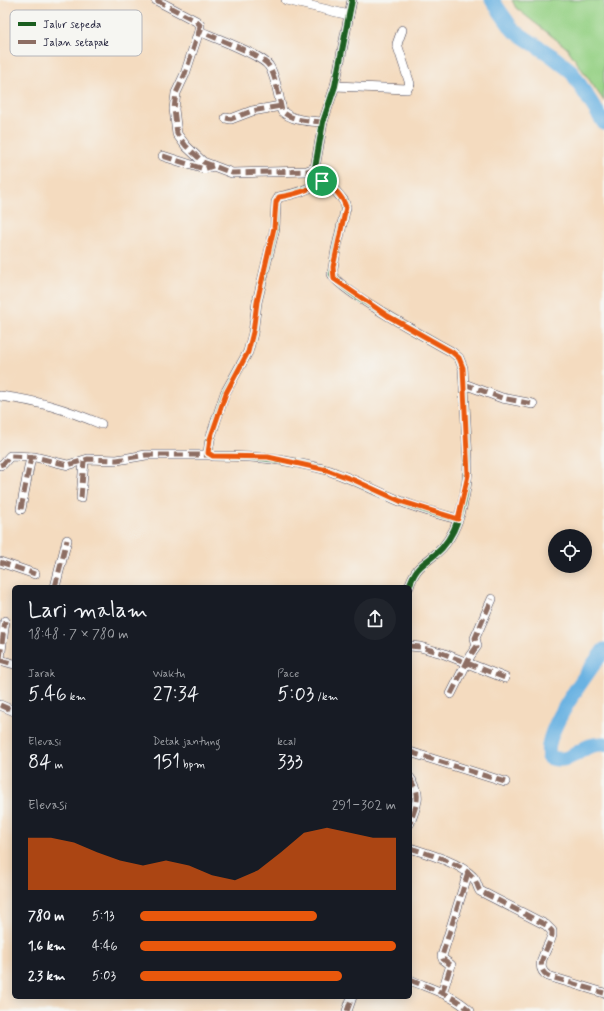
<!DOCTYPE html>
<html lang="id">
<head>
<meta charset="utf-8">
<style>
  body { margin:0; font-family:Mynerve,sans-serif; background:#20242c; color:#f1f3f6; height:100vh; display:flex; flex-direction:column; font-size:15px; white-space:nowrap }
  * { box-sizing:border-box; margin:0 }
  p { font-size:13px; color:#9ea1a6 }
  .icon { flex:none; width:22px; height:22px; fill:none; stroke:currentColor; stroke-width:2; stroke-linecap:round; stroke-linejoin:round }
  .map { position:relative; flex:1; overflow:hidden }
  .details { position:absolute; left:12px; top:585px; width:400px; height:414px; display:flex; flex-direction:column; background:#171b24; border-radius:6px; box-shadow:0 2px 10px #0003 }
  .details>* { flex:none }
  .tools { position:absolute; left:548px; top:529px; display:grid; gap:8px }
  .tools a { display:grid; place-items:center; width:44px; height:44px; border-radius:50%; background:#171b24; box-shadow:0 2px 10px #0003; font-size:20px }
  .pin { position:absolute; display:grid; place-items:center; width:34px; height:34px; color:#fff; margin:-17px; border:2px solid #fff; border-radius:50%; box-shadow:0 1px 4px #0007 }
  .round { display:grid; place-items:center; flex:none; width:42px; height:42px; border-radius:21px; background:#20242c }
  .overview { display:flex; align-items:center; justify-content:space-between; height:68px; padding:0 16px }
  h1 { font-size:22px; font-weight:600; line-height:30px }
  .figures { display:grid; grid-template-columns:repeat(3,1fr); gap:6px; height:68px; padding:4px 16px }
  .figures div { display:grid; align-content:center }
  .figures b { font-size:20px; font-weight:600 }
  .figures small { font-size:11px; font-weight:400 }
  .figures p { font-size:11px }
  .chart { height:112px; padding:8px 16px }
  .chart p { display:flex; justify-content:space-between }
  .chart svg { width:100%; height:72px; margin-top:4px; fill:#ea580c; opacity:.7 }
  ul { padding:0 16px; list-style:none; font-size:13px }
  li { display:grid; grid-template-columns:64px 48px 1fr; align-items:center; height:30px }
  li i { height:10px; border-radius:5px; background:#ea580c }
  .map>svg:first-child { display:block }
  .green { fill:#96d185; stroke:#5c7a60 }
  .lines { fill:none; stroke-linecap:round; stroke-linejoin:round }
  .river { stroke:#6bb2e2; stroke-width:15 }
  .minor-casing { stroke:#423e4f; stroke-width:10 }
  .minor { stroke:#fff; stroke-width:9 }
  .quiet { stroke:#8d6e63; stroke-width:5; stroke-dasharray:10 5; stroke-linecap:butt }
  .cycleway-casing { stroke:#f6f6f2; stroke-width:8 }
  .cycleway { stroke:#1b5e20; stroke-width:6 }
  .route-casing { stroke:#fff; stroke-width:8 }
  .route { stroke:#ea580c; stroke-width:5 }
  .key { fill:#f6f6f2; stroke:#b6b6bb; stroke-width:1 }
  .key-label { font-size:11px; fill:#22223b }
</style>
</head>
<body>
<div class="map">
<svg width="604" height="1011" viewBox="0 0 604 1011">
  <rect width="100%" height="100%" fill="#f6f6f2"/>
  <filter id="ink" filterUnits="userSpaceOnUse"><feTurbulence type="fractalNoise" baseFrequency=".025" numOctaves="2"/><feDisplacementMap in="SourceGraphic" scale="8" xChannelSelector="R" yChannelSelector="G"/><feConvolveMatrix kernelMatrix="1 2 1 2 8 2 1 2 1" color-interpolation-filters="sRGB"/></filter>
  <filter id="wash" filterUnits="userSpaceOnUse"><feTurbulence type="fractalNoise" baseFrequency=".012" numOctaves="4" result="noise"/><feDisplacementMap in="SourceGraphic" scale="16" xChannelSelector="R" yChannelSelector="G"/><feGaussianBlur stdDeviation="0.9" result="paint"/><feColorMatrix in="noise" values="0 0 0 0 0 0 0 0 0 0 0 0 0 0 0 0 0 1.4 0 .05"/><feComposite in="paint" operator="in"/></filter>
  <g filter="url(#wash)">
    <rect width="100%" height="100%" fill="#f4dbbf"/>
    <path class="green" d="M512,0H604V101L567,48L516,8Z"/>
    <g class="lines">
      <g class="river">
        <path d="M492,0L513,30L552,56L571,71L604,123"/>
        <path d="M604,650C588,672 542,732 549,757C573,767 580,742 604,744"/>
      </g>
    </g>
  </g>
  <g filter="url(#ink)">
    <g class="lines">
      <defs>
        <g id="minor">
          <path d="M156,0L196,21L200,25L199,31"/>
          <path d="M286,0L349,15"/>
          <path d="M352,0L335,86L323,122L315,168L317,176L333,188L344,201L346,207L336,250L332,274C339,291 431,340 452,352L459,358L463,368L468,461C468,488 461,527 442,548C426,565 417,562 409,587"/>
          <path d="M335,86L407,89L410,84L397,44L402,30"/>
          <path d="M226,118L231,119L252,111L281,106"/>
          <path d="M163,156L204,169L213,166"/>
          <path d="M315,168L307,171L232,173L203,162L186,146L177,134L174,109L176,93L185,74L199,31C213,37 262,55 269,66C276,76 279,99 282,111C292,121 309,121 323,122"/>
          <path d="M322,181C308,190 296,194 279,197L276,202L275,228L257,302L253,333L248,352L225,393L210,439L208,453L213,456C254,456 287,459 327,470C352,478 375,491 400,501C419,509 438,514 458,519"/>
          <path d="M464,384L502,398L533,404"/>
          <path d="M0,396C39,401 65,409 101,424"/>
          <path d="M0,465L3,464L10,456L35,457L68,465L88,459L117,460L146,455H209"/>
          <path d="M81,498L84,461"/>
          <path d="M21,509L31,457"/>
          <path d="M0,562L35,574"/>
          <path d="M55,587L67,540"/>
          <path d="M410,646L420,647L442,653L505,678"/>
          <path d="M0,658L5,621"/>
          <path d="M0,660L14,664"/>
          <path d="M451,694L470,656L477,646L475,638L492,599"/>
          <path d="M0,705L14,711"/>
          <path d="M410,752L505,782"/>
          <path d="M410,778C423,795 416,805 410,823"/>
          <path d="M410,848C429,854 460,863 473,877C477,881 477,887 480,891L546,925L552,931V935C549,949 532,966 548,976L604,993"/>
          <path d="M410,980C431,989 454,995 470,1011"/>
          <path d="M442,993L451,965L443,959L442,956L468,873"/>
          <path d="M347,1011L352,997"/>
        </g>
      </defs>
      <use href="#minor" class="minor-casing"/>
      <use href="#minor" class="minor"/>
      <g class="quiet">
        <path d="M156,0L196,21L200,25L199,31"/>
        <path d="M226,118L231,119L252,111L281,106"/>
        <path d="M163,156L204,169L213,166"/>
        <path d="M315,168L307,171L232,173L203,162L186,146L177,134L174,109L176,93L185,74L199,31C213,37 262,55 269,66C276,76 279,99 282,111C292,121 309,121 323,122"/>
        <path d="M464,384L502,398L533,404"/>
        <path d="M0,465L3,464L10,456L35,457L68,465L88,459L117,460L146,455H209"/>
        <path d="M81,498L84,461"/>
        <path d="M21,509L31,457"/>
        <path d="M0,562L35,574"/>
        <path d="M55,587L67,540"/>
        <path d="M410,646L420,647L442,653L505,678"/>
        <path d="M0,658L5,621"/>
        <path d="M0,660L14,664"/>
        <path d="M451,694L470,656L477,646L475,638L492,599"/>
        <path d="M0,705L14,711"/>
        <path d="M410,752L505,782"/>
        <path d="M410,778C423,795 416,805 410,823"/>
        <path d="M410,848C429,854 460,863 473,877C477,881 477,887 480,891L546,925L552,931V935C549,949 532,966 548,976L604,993"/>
        <path d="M410,980C431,989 454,995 470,1011"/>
        <path d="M442,993L451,965L443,959L442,956L468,873"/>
        <path d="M347,1011L352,997"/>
      </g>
      <defs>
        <g id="cycleway">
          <path d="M352,0L335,86L323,122L315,168L317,176L333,188L344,201L346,207L336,250L332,274C339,291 431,340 452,352L459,358L463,368L468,461C468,488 461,527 442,548C426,565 417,562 409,587"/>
          <path d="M322,181C308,190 296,194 279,197L276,202L275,228L257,302L253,333L248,352L225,393L210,439L208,453L213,456C254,456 287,459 327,470C352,478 375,491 400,501C419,509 438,514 458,519"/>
        </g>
      </defs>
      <use href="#cycleway" class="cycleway-casing"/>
      <use href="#cycleway" class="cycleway"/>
    </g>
  </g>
  <g class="lines" filter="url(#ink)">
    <defs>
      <path id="route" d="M322,181C333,187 342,195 346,207L333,267L334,279L388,316L452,352L459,358L463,368L468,475L458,519L400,501L354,480L327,470L268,457L213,456L208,453L210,439L226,393L248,352L253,332L257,302L274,228L276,202L279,197C296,194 308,191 322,181Z"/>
    </defs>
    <use href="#route" class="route-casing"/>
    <use href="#route" class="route"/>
  </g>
  <rect x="10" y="10" width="132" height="46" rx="6" class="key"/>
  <rect x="18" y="22" width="18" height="4" fill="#1b5e20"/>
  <rect x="18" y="40" width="18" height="4" fill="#8d6e63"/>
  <g class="key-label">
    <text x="43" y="28">Jalur sepeda</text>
    <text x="43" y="46">Jalan setapak</text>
  </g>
</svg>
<div class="tools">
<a><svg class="icon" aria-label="locate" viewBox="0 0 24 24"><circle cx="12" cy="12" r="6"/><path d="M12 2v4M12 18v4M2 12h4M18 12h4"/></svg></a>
</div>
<div class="pin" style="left:322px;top:181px;background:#1e9e55"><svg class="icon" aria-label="arrive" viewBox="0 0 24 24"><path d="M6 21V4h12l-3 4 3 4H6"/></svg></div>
<section class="details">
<div class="overview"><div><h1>Lari malam</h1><p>18:48 · 7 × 780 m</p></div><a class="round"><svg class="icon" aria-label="share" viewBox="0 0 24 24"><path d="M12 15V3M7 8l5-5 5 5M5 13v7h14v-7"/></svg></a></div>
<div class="figures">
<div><p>Jarak</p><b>5.46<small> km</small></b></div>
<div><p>Waktu</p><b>27:34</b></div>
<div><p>Pace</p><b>5:03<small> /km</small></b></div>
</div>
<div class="figures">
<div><p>Elevasi</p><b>84<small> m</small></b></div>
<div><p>Detak jantung</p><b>151<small> bpm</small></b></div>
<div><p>kcal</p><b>333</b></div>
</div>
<div class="chart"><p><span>Elevasi</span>291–302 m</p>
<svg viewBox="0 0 160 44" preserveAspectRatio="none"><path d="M0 44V12L10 12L20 15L30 21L40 26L50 29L60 26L70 29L80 35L90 38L100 32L110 21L120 9L130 6L140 9L150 12L160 12V44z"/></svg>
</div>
<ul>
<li><b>780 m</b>5:13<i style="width:69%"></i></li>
<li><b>1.6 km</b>4:46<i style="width:100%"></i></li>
<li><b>2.3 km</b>5:03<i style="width:79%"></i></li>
</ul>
</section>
</div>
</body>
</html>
